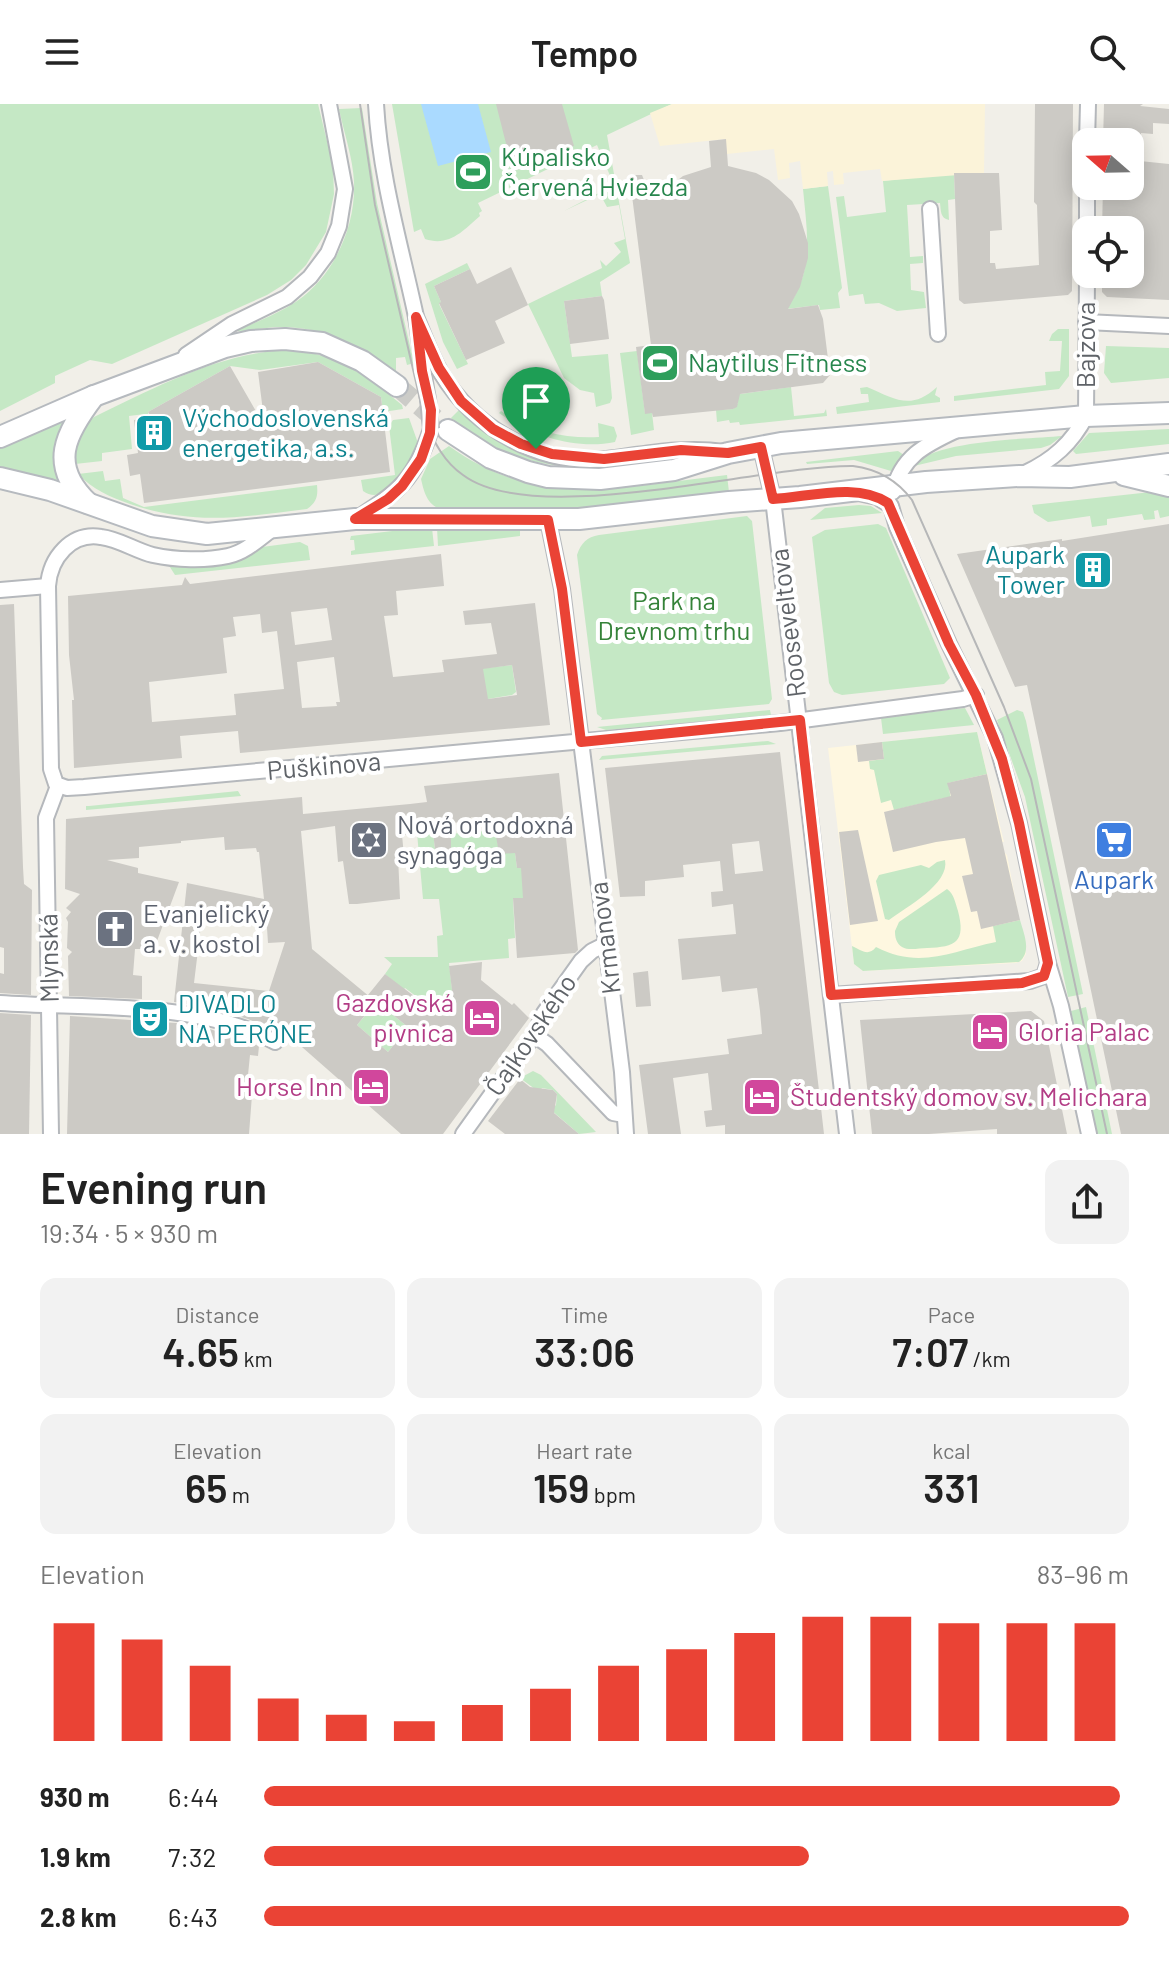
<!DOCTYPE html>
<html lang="en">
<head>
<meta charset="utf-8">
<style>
  body { margin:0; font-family:Barlow,sans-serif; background:#f2f2f2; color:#222; height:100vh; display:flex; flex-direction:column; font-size:30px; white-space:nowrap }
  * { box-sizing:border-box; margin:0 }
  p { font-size:26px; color:#767676 }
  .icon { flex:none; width:44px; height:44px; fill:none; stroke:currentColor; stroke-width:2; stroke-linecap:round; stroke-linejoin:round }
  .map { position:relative; height:1030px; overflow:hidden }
  .side { display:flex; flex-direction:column; background:#fff; flex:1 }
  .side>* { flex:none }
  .needle { width:52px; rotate:290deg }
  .fabs { position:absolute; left:1072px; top:24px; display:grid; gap:16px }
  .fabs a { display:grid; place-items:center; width:72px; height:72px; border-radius:16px; background:#fff; box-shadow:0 4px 20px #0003; font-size:40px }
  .pin { position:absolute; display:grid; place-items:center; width:68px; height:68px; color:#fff; margin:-82px -34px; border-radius:50% 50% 50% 0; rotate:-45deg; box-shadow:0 0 8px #0007 }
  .pin .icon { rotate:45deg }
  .round { display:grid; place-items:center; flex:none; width:84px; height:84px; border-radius:16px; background:#f2f2f2 }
  .headline { display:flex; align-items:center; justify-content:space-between; height:136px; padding:0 40px }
  h1 { font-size:44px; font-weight:600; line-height:60px }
  .stats { display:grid; grid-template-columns:repeat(3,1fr); gap:12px; height:136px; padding:8px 40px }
  .stats div { display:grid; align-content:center; border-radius:16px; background:#f2f2f2; text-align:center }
  .stats b { font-size:40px; font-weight:600 }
  .stats small { font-size:22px; font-weight:400 }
  .stats p { font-size:22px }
  .chart { height:224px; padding:16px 40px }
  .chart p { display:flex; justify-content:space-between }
  .chart svg { width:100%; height:144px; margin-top:8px; stroke:#ea4335; stroke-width:6 }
  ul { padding:0 40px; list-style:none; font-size:26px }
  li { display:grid; grid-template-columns:128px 96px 1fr; align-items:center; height:60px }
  li i { height:20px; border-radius:10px; background:#ea4335 }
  header { display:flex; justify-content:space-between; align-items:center; height:104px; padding:0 40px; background:#fff; font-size:36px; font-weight:600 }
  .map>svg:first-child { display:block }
  .commercial { fill:#fef7e0 }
  .green { fill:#c5e8c5 }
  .sand { fill:#fbf3d9 }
  .water { fill:#aadaff }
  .building { fill:#cccac5; fill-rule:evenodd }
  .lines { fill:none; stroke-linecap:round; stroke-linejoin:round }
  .secondary-tunnel { stroke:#ccccc8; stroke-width:20; stroke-dasharray:20 10; stroke-linecap:butt }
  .street-casing { stroke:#b5b8bc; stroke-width:18 }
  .secondary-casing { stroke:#b6babf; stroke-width:24 }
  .street { stroke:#fff; stroke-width:14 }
  .secondary { stroke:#fff; stroke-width:20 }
  .tram { stroke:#b6b7b8; stroke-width:2 }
  .street-bridge-casing { stroke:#b5b8bc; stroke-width:18; stroke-linecap:butt }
  .street-bridge { stroke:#fff; stroke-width:14 }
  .route-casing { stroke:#fff; stroke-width:16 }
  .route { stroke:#ea4335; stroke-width:10 }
  .labels { text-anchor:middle; stroke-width:8; stroke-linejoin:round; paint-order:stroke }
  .leisure-label { font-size:26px; fill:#27864d; stroke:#fff; text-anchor:start }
  .street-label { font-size:26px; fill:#5f6368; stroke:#fff }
  .culture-label { font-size:26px; fill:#0d838f; stroke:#fff; text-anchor:start }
  .park-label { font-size:26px; fill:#348238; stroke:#fff }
  .worship-label { font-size:26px; fill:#5b616d; stroke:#fff; text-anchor:start }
  .shop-label { font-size:26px; fill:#366cbe; stroke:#fff }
  .hotel-label { font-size:26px; fill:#b23c85; stroke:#fff; text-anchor:end }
</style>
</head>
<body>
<header><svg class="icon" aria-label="menu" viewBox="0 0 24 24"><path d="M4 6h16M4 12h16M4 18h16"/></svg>Tempo<svg class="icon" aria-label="search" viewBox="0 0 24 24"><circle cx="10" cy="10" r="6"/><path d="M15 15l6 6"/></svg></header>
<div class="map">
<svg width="1169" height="1030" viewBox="0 0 1169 1030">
  <rect width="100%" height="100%" fill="#f1efe8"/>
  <path class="commercial" d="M977,628L1004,738H1002L1004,748L1007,751L1026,850L1022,857L1016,859L863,867L854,860L828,644Z"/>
  <g class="green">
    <path d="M0,0H318L333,62L334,90L326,128L306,161L291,176L267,191L112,260L90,256L55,272V279L0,307Z"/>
    <path d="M392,0H672L607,31L630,159L600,178L602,192L564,197L572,253L608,250L612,294L610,299L596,303L594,289L580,286L564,274L528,200L602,164L600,156L606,162L621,148L614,139L625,135L619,101L607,103L600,90L564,107L614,81L597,41L478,99L482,107L479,109L480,112C463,127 449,143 425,135L421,125L414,128Z"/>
    <path d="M362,4L377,99L414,259L407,261L405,253L396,254V268C362,242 323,222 279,223C264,223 248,228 235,227C256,218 278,210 297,197C334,172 356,122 354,78C353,54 344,29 339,5Z"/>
    <path d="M954,69L955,95L948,96L949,116C940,114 941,107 940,99L907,101L910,153L923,152V159L910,160L911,186L924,188L926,204L897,207L879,199L865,200L863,190L849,192L836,93L844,92L847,113L886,108L883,77Z"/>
    <path d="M828,82L842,184L838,189L840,204L820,206L819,201L786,205C815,168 807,128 803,85Z"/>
    <path d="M467,159L470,165L434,182L441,198L439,200L468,260L457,265L443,238L425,180Z"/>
    <path d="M1058,225H1069V272L1059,285L954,297V292L1046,281L1045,268L1060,267L1062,237H1049L1052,230Z"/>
    <path d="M1106,242L1169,244V274L1111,279L1104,269Z"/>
    <path d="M292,246C338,250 368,273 402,301L403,305L383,308L381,293L318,258L260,266L230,262L148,308L149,314L145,310L129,312L132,345L102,349V357L75,360C74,341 78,326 94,313C156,283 222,247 292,246Z"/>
    <path d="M637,247L645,309H652L654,326L631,331L620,249Z"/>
    <path d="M791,283L794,312L824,309L826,305L827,312L740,321L739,318L730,319L729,316L717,318L716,306L733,305L738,299V296L719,293Z"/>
    <path d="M867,283C895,295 911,307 937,283L935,291L940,294V298L837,310L836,303L869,298L868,290H861L860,284Z"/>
    <path d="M459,306C494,341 534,355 582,364C529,361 493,348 451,314Z"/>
    <path d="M501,307C531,326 562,335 599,333L598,319L614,323L617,332L615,338C576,346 531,332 499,309Z"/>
    <path d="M65,314C52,336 53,354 60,378L0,362V343Z"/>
    <path d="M409,314L418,339C411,358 387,405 363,387L361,376L395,371L389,322L393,316Z"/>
    <path d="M1169,325V340L1076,350L1073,347L1089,329Z"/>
    <path d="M1062,332L1050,341L1041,344L956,352L914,362C931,336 1030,335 1062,332Z"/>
    <path d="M449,342C539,407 626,382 727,371L729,388L579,406L505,403L503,406L440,405C427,400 424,388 421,375L430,355Z"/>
    <path d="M898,347L904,351L891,367L854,356L807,360L806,358Z"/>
    <path d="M103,367L105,377L120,375L123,394L144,403L317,381C318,392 317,398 307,405C241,413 195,422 130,400C110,393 92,385 78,370Z"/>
    <path d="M1151,388L1169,389V412L1160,414L1158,406L1154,407L1155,415L1144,416L1142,410L1107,415V421L1092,423L1090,412L1048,418L1034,409L1032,401Z"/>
    <path d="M859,401L871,402L882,409L810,416L825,404Z"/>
    <path d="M747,412L752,417L772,595L769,600L601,616L602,614L597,610L577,451C581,439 587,433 599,431Z"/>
    <path d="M878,420L886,424L950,574L944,580L842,591L834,588L829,579L812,433L825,426Z"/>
    <path d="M417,424H432L434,442L351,451V447L355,446L354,436H350L351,432Z"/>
    <path d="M437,424L517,425L520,426V432L438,442Z"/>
    <path d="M300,438L308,442L310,456L175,471L168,460L249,449L262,443Z"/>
    <path d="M512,561L516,588L512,591L488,595L452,568Z"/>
    <path d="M965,604L974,621L883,630L881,614Z"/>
    <path d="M770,606L771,611L606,626L597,623Z"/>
    <path d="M1017,606L1023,608L1026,617L1083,890L1068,893L1025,693L997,616Z"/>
    <path d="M977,628L987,670L948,679L951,695L944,694L894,706L891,696L881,699L874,666L870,665L869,657L884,655L882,638Z"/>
    <path d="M768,637L776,640L599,656L602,652Z"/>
    <path d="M238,687L241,692L86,706V702H89Z"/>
    <path d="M496,726L499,749H515L517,764H521L535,798L513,795L515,834L508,835L509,854L449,859L453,894L440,910L405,884L388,907L408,923L388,948L357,921L394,878L385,870L392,860L384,853H438L437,832L443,831L439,795H423L417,729L433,728L436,754H442L443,758H446V753H451L449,730Z"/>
    <path d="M945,756C950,780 906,803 889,816L885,815L876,777L879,771L921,761L929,764L937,758Z"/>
    <path d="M947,785C954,790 955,798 958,807C966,838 956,843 927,844C919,844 909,847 902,843C896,839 895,833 895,827L899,818Z"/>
    <path d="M1020,816C1024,830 1032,848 1019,858L863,867L854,860L852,842C861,846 868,853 876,843C920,866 952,847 996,838L993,822Z"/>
    <path d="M1086,903L1112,1030H1096L1071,907Z"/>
    <path d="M533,967L541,971L596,1028L579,1030L551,1006L556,1001L557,990L553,986L542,984L539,988L520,974Z"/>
  </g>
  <path class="sand" d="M672,0H985L984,69L882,77L880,65L843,69L844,80L834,81L833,67L827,68L828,82L803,85L800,57L789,59L790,74L778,76L774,45L727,50L725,35L660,42L650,9Z"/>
  <path class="water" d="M421,0H478L491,48L438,62Z"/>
  <g class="building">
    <path d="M496,0H562L574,42L528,54L530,62L513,67Z"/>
    <path d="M1035,0H1073L1072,187L1068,191L964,200L959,196L954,69H999L1002,126L990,127V159H995L996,165L1039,161L1037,101L1034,98Z"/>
    <path d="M1104,0H1143L1140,2L1169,5V20L1153,19V30L1141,29V38H1103Z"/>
    <path d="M726,35L728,62L756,69L769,76L792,97L799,110L808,139V154L800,183L788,205L818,201L823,215L830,271L823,279L740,290L737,303L733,305L653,313L652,309L645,310L636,243L651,241L630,76L634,71H642L652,96L683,72L711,63L709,37Z"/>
    <path d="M1130,56L1169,60V196L1107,193L1102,188V170H1130V126H1102L1103,82H1130Z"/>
    <path d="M511,163L528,201L495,217L505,239L466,256L439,199L441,198L434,182L470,165L477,180Z"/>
    <path d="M602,192L604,196L609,235L570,240L564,197Z"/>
    <path d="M318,258L381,293L390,368L144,399L140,370L130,372L127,351L138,349L134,316L152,314L148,308L230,262L265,323L258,268Z"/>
    <path d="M1169,420V1030H1121L1027,581L1015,583L957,450L1062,435V437Z"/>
    <path d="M441,450L444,482L396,487L398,511L384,512L393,573L444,568L442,556L497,550L491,519L465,521L463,507L535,499L550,621L240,649L238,627L180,632L182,654L74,664L72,596H74L69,551L68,492L182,481L185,473L190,480ZM327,504L332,536L295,541L291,508ZM260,510L262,529L277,527L284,585L234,590L236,611L152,618L149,578L227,569L223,534L236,532L233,513ZM334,553L340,598H336L337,602L302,604L297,558ZM512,561L517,591L488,595L483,565Z"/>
    <path d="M14,500L23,763L24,780L32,786L31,891L0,889V869L4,870V844L0,843V501Z"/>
    <path d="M882,638L884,655L858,658L856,641Z"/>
    <path d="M780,648L824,1030H725V1021L706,1023L704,1007L712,1006L708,969L673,974L681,1030H648L639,961L729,950L727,935L762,930L760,907L757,884L722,888L720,872L682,876L678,835L736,830L733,800L712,803L711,788L723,787L720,757L683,761L684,773L645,777V792L620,793L605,664ZM759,737L763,767L735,770L732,740Z"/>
    <path d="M559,669L578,846L575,849L517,854L513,794H523L521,764H517L515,749L499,750L493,714L478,716L472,713L465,718L451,719V753L436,754L433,728L402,731L404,752L398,753L400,795L357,800H349L343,757L338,758L335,722L301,727L312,845L376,898L357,921L388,948L408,923L368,891L385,870L439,911L453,894L449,862L482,858L481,876L512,901L514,899L529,914L443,1030H401L294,936L292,940L279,929L248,915L214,905L174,898L187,779L264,795L259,748H257L256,744L225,746L224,733L181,737V739L139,743V754L107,756L138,764V769L179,778L154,845H135L133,871L142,872V895L69,892L68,852L72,848L67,844L68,818L66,814L71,808L66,804L80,790L65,785L66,715L302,693L303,710L410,700L427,698L424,682ZM202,813L267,824L268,839L285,838L269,887L194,879Z"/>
    <path d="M987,670L1020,816L981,825L977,807L971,808L962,772L973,770L965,734L936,738L893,748L884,708L951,692L947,679Z"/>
    <path d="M858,726L878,817L850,821L839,728Z"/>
    <path d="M648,867L651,902L636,903L633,869Z"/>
    <path d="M1031,907L1044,917L1067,1030H997V1025L929,1030H872L860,916Z"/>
    <path d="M0,909L31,911L29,1030H0Z"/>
    <path d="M70,912L176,919L210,925L259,942L258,952L250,951L246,991H252L249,1030H67Z"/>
    <path d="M520,975L530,983L553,986L557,990L554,1009L579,1030H505L488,1017Z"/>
  </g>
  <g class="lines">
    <path class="secondary-tunnel" d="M397,282L448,326"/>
    <defs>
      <g id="street">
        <path d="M376,0C380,71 400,139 415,208C421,237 422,266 428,295"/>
        <path d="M1087,38L1088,0"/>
        <path d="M930,105L938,230"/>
        <path d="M1087,126V82"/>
        <path d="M416,213C424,231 431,252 441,269C475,325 540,362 607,355C646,350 685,342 724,348"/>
        <path d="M1086,218L1169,222"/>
        <path d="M186,251L232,220L287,193L310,173L328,149L339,122L345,85L329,0"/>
        <path d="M761,343L773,395L847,1030"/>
        <path d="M1025,369C1053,356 1072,339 1086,312L1087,170"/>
        <path d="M893,388C901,353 925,341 955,327"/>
        <path d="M863,390L877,393L891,402L897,423L949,540L995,634L1019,719L1048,859L1061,902L1089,1030"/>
        <path d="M356,415C399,387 415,376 431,325"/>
        <path d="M548,416L562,485L584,661L622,968L626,1030"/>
        <path d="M275,423C260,434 246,448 228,452C205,457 176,456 153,451C136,447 119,435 101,433C71,428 50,454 48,482L51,665L56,680L67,684L84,683L780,619L963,595L976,591"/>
        <path d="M0,486L48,482"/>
        <path d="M831,891L1030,877L1044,872L1048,859"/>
        <path d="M0,899C85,905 200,896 275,938"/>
        <path d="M534,931L547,940L613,1009L624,1011"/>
        <path d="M51,1030L46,714L58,682"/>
        <path d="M463,1030L534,931L544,909L581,857L592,847L606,840"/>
      </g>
      <g id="secondary">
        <path d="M448,326L491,354L528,368L548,373L600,375L674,366L728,349L781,339L1086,312L1169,309"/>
        <path d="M0,333L94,292L225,243L251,237L285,235L322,239L362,257L397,282"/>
        <path d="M1124,371L1169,382"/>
        <path d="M0,374L50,386L152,422L207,430L355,415H579L729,398L800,393L926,378L1019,372L1070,373L1169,360"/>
        <path d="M88,399C48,361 65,330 94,292"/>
      </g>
    </defs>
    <use href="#street" class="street-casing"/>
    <use href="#secondary" class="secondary-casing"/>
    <use href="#street" class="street"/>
    <use href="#secondary" class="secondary"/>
    <path class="tram" d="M360,0L375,101L425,317C434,338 444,358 463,371C535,425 761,361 853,362C877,365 897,376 912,396L1004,603L1031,675L1107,1030"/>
    <defs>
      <path id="street-bridge" d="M428,295L431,325"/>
    </defs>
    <use href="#street-bridge" class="street-bridge-casing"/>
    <use href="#street-bridge" class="street-bridge"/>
  </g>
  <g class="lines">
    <defs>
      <path id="route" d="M416,213L439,264L461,297L493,325L521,340L552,350L604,355L681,346L728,349L761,343L773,395C809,393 857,378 888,399L949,540L976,591L1002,655L1019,719L1048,859L1044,872L1022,879L831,891L800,616L581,638L562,485L548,416L355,415L388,395L402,382L421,355L430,329L431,306L422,267Z"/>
    </defs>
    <use href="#route" class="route-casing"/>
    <use href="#route" class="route"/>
  </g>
  <defs>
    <symbol id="stadium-square" viewBox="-11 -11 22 22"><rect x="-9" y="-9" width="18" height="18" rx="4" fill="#2e9e5b" stroke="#fff"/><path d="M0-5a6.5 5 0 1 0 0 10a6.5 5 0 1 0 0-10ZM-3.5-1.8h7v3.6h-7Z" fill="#fff"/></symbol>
    <symbol id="building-square" viewBox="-11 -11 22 22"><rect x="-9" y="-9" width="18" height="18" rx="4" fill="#0f9aa8" stroke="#fff"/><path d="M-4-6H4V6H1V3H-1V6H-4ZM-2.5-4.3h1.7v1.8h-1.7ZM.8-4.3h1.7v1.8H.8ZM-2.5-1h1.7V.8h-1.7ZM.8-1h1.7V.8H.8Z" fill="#fff"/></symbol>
    <symbol id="synagogue-square" viewBox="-11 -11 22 22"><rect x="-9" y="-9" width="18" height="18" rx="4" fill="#6b7280" stroke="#fff"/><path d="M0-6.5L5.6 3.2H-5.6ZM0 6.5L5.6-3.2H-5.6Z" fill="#fff"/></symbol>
    <symbol id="supermarket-square" viewBox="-11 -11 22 22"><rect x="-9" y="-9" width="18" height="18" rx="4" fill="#3f7fe0" stroke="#fff"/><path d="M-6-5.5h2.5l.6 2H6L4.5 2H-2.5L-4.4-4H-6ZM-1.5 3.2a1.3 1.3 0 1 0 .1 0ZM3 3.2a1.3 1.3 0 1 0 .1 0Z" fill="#fff"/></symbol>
    <symbol id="church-square" viewBox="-11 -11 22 22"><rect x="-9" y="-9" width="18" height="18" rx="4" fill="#6b7280" stroke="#fff"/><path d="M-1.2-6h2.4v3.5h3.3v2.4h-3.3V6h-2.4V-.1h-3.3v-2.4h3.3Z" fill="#fff"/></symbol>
    <symbol id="hotel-square" viewBox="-11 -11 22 22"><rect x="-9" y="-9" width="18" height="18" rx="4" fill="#d1479c" stroke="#fff"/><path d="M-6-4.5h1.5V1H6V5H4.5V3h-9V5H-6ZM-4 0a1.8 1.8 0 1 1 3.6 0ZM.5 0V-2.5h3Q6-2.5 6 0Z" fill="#fff"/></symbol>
    <symbol id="theatre-square" viewBox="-11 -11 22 22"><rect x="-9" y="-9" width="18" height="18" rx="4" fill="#0f9aa8" stroke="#fff"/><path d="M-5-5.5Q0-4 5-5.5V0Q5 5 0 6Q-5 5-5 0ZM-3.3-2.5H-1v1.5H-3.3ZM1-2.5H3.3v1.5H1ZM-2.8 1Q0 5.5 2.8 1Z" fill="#fff"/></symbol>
  </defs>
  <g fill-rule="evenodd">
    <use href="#stadium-square" x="451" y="46" width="44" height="44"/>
    <use href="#stadium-square" x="638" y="237" width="44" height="44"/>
    <use href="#building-square" x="132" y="307" width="44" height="44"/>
    <use href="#building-square" x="1071" y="444" width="44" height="44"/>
    <use href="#synagogue-square" x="347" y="714" width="44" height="44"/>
    <use href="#supermarket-square" x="1092" y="714" width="44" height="44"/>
    <use href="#church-square" x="93" y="803" width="44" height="44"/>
    <use href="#hotel-square" x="460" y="892" width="44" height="44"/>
    <use href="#theatre-square" x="128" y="893" width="44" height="44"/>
    <use href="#hotel-square" x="968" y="906" width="44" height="44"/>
    <use href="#hotel-square" x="349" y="961" width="44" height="44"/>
    <use href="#hotel-square" x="740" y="971" width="44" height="44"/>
  </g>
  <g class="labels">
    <g class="leisure-label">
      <text x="501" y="62">Kúpalisko<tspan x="501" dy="30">Červená Hviezda</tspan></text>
      <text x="688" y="268">Naytilus Fitness</text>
    </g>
    <g class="street-label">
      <text transform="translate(1086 241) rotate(-90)" y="9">Bajzova</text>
      <text transform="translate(788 519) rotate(-97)" y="9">Rooseveltova</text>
      <text transform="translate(324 662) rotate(-5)" y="9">Puškinova</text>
      <text transform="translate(605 834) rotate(-97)" y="9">Krmanova</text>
      <text transform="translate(49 854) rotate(-91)" y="9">Mlynská</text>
      <text transform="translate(531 931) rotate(-56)" y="9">Čajkovského</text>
    </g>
    <g class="culture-label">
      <text x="182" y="323">Východoslovenská<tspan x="182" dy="30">energetika, a.s.</tspan></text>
      <text x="1065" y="460" text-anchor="end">Aupark<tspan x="1065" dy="30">Tower</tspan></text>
      <text x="178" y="909">DIVADLO<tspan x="178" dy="30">NA PERÓNE</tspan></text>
    </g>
    <g class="park-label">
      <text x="674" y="506">Park na<tspan x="674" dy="30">Drevnom trhu</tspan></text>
    </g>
    <g class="worship-label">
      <text x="397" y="730">Nová ortodoxná<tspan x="397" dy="30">synagóga</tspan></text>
      <text x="143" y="819">Evanjelický<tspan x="143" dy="30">a. v. kostol</tspan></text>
    </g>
    <g class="shop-label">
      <text x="1114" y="785">Aupark</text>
    </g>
    <g class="hotel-label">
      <text x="454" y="908">Gazdovská<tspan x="454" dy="30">pivnica</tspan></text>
      <text x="1018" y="937" text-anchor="start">Gloria Palac</text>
      <text x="343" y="992">Horse Inn</text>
      <text x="790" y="1002" text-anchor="start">Študentský domov sv. Melichara</text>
    </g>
  </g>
</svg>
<div class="fabs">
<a><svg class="needle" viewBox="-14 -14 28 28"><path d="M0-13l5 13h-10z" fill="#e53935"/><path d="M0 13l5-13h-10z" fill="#767676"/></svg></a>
<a><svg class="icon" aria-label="locate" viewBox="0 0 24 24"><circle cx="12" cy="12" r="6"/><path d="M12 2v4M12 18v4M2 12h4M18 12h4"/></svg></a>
</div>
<div class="pin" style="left:536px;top:345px;background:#1e9e55"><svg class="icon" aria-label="arrive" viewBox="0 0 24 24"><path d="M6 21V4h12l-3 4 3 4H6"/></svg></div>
</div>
<section class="side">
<div class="headline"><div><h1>Evening run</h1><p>19:34 · 5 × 930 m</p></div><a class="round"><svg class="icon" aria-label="share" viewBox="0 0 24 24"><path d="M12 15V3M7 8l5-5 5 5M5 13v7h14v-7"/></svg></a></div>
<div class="stats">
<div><p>Distance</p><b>4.65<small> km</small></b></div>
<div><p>Time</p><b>33:06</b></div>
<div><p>Pace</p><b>7:07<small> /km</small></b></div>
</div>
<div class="stats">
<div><p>Elevation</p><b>65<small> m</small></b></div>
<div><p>Heart rate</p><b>159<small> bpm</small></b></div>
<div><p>kcal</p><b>331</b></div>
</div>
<div class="chart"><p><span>Elevation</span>83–96 m</p>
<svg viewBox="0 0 160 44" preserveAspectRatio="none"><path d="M5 44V8M15 44V13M25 44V21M35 44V31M45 44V36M55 44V38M65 44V33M75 44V28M85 44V21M95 44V16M105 44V11M115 44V6M125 44V6M135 44V8M145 44V8M155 44V8"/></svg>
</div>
<ul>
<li><b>930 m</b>6:44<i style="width:99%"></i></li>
<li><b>1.9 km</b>7:32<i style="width:63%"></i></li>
<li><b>2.8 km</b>6:43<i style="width:100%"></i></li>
</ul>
</section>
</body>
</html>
